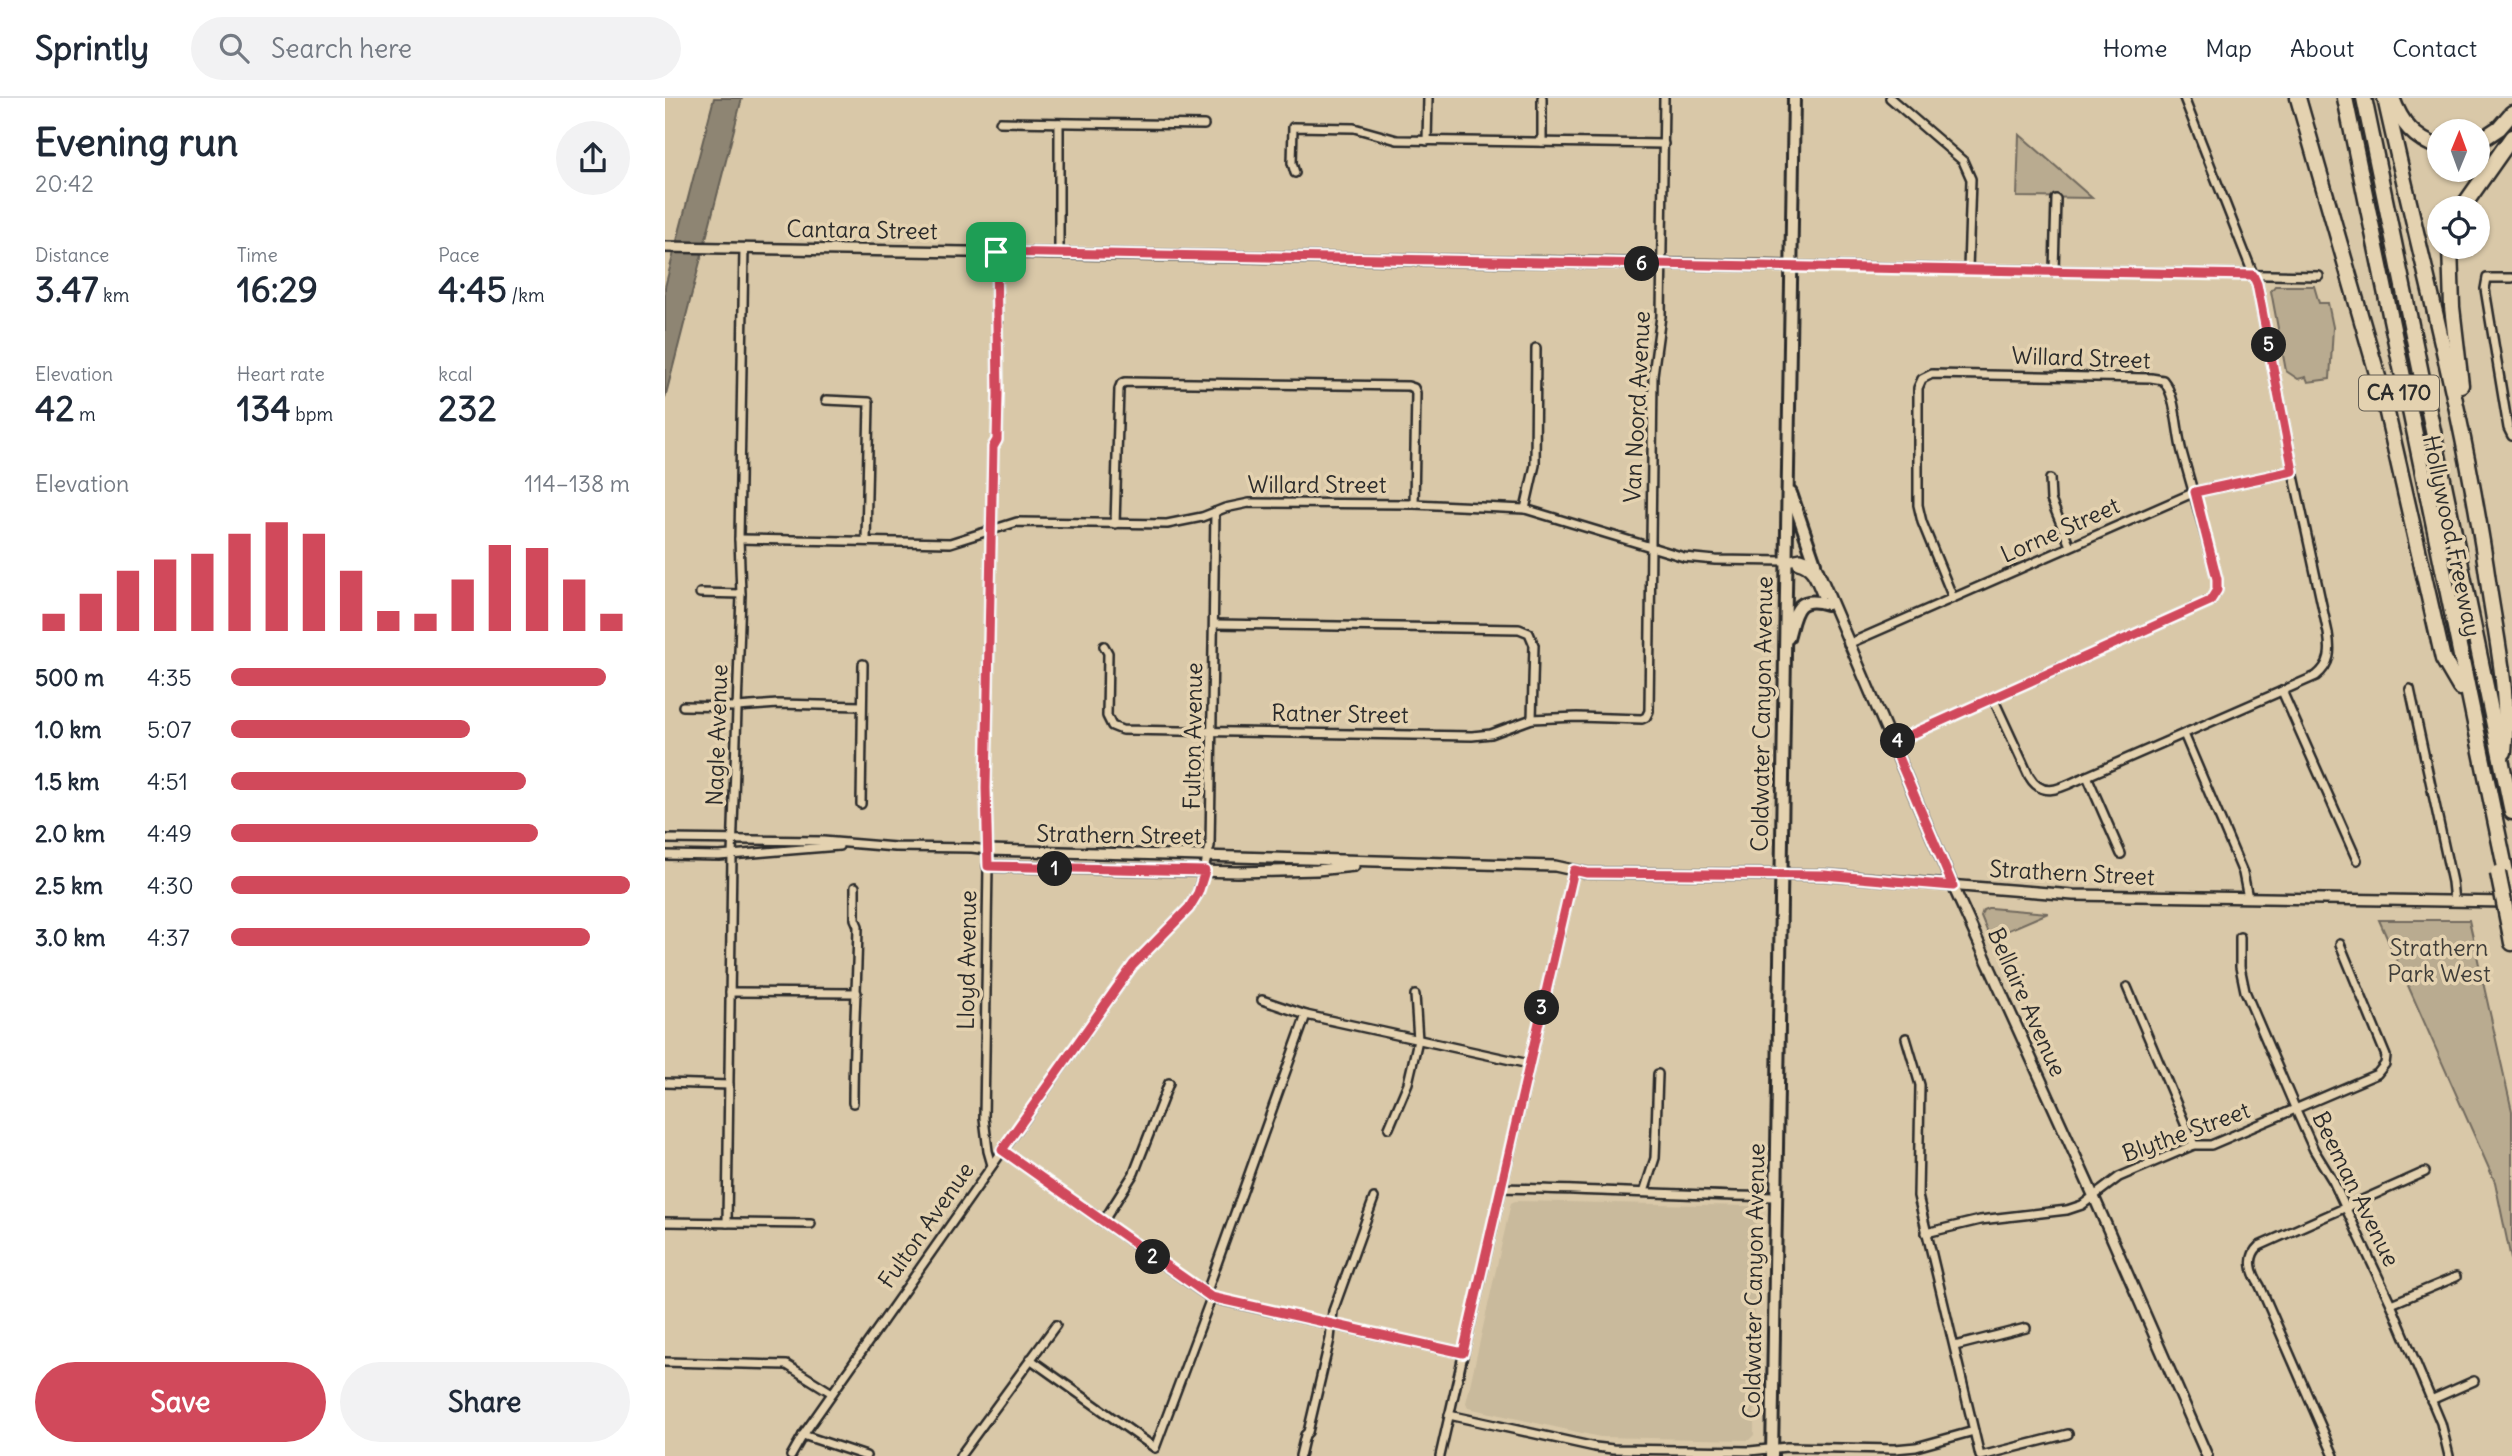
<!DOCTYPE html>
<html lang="en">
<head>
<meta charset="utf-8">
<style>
  body { margin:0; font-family:Delius,sans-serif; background:#f2f2f3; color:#1f2937; height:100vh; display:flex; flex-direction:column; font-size:26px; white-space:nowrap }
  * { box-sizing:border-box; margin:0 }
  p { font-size:23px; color:#747a83 }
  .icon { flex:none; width:38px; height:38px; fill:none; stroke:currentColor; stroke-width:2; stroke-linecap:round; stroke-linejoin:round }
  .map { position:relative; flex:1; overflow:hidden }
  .details { display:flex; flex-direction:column; background:#fff; width:665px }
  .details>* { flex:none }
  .needle { width:46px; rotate:1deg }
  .buttons { position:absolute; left:1762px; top:21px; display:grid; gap:14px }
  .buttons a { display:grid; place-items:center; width:63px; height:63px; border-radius:50%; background:#fff; box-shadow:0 2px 5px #0004; font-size:35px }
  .pin { position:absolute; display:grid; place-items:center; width:60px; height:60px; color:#fff; margin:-30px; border-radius:14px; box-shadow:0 4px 10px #0006 }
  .km { position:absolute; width:35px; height:35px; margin:-18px; border-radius:50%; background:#222; color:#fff; font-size:19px; line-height:35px; text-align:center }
  .round { display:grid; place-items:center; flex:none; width:74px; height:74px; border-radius:37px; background:#f2f2f3 }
  .head { display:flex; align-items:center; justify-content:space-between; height:119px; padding:0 35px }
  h1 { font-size:38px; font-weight:700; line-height:52px }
  .figures { display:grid; grid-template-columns:repeat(3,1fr); gap:10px; height:119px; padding:7px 35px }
  .figures div { display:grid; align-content:center }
  .figures b { font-size:35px; font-weight:700 }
  .figures small { font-size:19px; font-weight:400 }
  .figures p { font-size:19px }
  .chart { height:196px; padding:14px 35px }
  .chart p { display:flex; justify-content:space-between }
  .chart svg { width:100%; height:126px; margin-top:7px; stroke:#d1495b; stroke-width:6 }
  .action { display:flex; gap:14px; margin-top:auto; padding:14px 35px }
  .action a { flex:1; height:80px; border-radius:42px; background:#d1495b; color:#fff; font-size:28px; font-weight:700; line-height:80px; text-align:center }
  .action a+a { background:#f2f2f3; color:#1f2937 }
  ul { padding:0 35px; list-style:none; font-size:23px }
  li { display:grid; grid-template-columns:112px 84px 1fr; align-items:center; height:52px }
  li i { height:18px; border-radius:9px; background:#d1495b }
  header { display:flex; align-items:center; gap:42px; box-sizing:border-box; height:98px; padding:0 35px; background:#fff; border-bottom:2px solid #e0e1e3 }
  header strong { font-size:33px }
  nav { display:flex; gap:38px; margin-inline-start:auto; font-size:24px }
  .search { width:490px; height:63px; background:#f2f2f3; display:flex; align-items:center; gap:18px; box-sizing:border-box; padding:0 24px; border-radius:38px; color:#747a83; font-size:26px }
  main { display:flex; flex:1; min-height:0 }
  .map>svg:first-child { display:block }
  .built { fill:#c9ba9c }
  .green { fill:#b9ab90; stroke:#726b5e; stroke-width:2 }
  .water { fill:#8e8573; stroke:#666156; stroke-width:2 }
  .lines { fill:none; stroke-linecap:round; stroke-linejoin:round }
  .minor-casing { stroke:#2b2b2b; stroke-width:12 }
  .tertiary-casing { stroke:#2b2b2b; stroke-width:14 }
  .secondary-casing { stroke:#2b2b2b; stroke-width:16 }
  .motorway-casing { stroke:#2b2b2b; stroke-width:19 }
  .minor { stroke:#e4d2b0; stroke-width:7 }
  .tertiary { stroke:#e4d2b0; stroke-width:9 }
  .secondary { stroke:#e4d2b0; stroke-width:10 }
  .motorway { stroke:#e4d2b0; stroke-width:14 }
  .motorway-bridge-casing { stroke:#2b2b2b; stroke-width:19; stroke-linecap:butt }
  .motorway-bridge { stroke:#e4d2b0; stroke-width:14 }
  .route-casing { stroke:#fff; stroke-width:14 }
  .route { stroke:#d1495b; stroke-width:9 }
  .labels { text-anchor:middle; stroke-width:7; stroke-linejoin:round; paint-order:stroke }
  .shield { fill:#e4d2b0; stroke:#625d53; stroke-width:2 }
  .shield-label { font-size:21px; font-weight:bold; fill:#2b2b2b }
  .street-label { font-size:23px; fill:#2b2b2b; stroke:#e4d2b0 }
  .park-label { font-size:23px; fill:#403e3a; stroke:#e4d2b0 }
</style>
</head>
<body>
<header>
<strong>Sprintly</strong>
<div class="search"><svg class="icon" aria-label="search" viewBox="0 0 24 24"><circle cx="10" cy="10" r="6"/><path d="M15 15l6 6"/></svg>Search here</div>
<nav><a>Home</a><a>Map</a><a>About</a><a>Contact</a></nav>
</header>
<main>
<section class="details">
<div class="head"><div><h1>Evening run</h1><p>20:42</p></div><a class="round"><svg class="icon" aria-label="share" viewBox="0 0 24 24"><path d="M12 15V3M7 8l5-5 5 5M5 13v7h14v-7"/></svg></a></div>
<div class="figures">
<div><p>Distance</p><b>3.47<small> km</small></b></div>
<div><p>Time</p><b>16:29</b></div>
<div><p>Pace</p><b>4:45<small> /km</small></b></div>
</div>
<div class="figures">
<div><p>Elevation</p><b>42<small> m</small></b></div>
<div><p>Heart rate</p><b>134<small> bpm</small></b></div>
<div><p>kcal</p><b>232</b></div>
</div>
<div class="chart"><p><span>Elevation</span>114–138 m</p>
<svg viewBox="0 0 160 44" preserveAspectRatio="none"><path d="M5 44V38M15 44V31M25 44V23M35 44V19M45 44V17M55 44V10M65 44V6M75 44V10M85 44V23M95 44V37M105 44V38M115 44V26M125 44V14M135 44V15M145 44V26M155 44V38"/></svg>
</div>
<ul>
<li><b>500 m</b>4:35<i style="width:94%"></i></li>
<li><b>1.0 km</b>5:07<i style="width:60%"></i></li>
<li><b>1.5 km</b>4:51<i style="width:74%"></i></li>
<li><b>2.0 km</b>4:49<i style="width:77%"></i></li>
<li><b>2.5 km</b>4:30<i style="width:100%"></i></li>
<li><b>3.0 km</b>4:37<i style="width:90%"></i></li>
</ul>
<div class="action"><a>Save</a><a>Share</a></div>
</section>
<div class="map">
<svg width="1847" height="1358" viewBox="0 0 1847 1358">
  <rect width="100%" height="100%" fill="#d9c8a8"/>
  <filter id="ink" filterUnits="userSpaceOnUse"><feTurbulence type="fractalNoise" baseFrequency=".0143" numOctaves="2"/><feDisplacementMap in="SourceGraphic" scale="14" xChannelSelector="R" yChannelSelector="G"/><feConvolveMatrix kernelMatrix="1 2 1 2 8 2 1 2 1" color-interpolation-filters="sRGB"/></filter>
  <g filter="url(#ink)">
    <path class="built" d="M850,1103L1085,1108L1091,1114L1089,1337L1084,1342L935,1339L803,1310L801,1305L846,1105Z"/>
    <g class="green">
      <path d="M1354,36L1427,100L1352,99Z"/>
      <path d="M1610,188H1649L1654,205H1663L1668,229L1665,281L1643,284L1641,279L1633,281L1621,273L1606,193Z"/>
      <path d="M1323,810H1325L1383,815L1325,840L1316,818L1318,812Z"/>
      <path d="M1714,822H1804L1847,1013V1166L1830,1084Z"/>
    </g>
    <path class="water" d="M49,0H77L0,300V189Z"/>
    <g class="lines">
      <defs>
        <g id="minor">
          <path d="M1225,0L1298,63L1306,81L1303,171"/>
          <path d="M335,24L539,27"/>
          <path d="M762,43L763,0"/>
          <path d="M877,44V0"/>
          <path d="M630,75L627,65L628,29L689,30L732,42L999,46"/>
          <path d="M394,155V25"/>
          <path d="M1126,168L1654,178"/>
          <path d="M1389,172L1391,101"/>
          <path d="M1847,180H1822L1820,191L1843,330L1847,338"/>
          <path d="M161,302L204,304L201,442"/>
          <path d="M1385,381L1386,402L1405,448"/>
          <path d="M860,411L870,367L871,250"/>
          <path d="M450,426L454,291L456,286L460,284L743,288L749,290L751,295L749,406"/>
          <path d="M74,441L285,445L352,424L502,426L537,419L560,410L584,405L749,406L860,411L1019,459L1050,462L1121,463"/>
          <path d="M35,495L76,496"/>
          <path d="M550,526L854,531L864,535L869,547L867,621"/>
          <path d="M1183,546L1530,394L1628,373"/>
          <path d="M439,548L443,555L442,618L447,628L457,632L807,638L826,636L867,621L912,619L977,621L981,619L984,613L988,277L996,218L999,0"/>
          <path d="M1745,591L1787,784L1789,803"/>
          <path d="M1617,593L1692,762"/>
          <path d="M1328,600L1364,678C1379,704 1400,687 1422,678L1651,578C1666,566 1666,553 1663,535L1628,373L1592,186L1519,0"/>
          <path d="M18,608L72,609L113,606L196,608"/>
          <path d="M1519,636L1578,775L1583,800"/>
          <path d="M1227,645L1545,503L1552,492V481C1541,438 1529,397 1517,354C1511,332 1512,299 1498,282L1486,280L1267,276L1257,281L1253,290V407L1257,424L1288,500"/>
          <path d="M1422,678L1456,756"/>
          <path d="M196,706L198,566"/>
          <path d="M0,741L158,743L230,749L307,750L322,752"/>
          <path d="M0,757L54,758L174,748"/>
          <path d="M1575,839V869L1580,893L1631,1012L1649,1052L1668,1083L1726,1206L1776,1325L1784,1358"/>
          <path d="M1462,889L1529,1047"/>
          <path d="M65,894L192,895"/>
          <path d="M597,902L641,917L864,966"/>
          <path d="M1241,940L1255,987L1253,1098L1315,1358"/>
          <path d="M0,985L64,987"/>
          <path d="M188,1005C188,946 192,887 193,828L190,821V789"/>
          <path d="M724,1030L743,985L753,942L750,897"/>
          <path d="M337,1052L546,1200L798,1255"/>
          <path d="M327,1067L323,1053L319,1020L323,768L321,690L328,349L332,342L333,296L331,154"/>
          <path d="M836,1090C928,1092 1019,1097 1111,1099"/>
          <path d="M979,1094L990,1060L993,976"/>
          <path d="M0,1124L146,1126"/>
          <path d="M438,1124L469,1075L504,985"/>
          <path d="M62,1125L67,757L76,496L74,441L79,150"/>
          <path d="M1261,1135L1315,1122L1402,1112L1417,1107L1454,1079L1529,1047H1546L1712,976L1720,966L1721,958L1675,846"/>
          <path d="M541,1196L641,917"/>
          <path d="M1726,1206L1791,1179"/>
          <path d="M1290,1248L1361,1230"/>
          <path d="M365,1261L490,1350L546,1200"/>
          <path d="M0,1264L122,1267L167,1295"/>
          <path d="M1766,1302L1809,1283"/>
          <path d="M784,1317L930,1349L948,1351L1085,1353L1122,1349L1230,1351L1251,1349L1309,1333"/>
          <path d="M138,1337L201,1358"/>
          <path d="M126,1358L138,1337L468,867L524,810L533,795L545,748L550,414"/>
          <path d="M295,1358L391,1227"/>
          <path d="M635,1358L640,1337L643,1334L665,1241L668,1213L709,1100"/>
          <path d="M775,1358L909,772"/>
          <path d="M1316,1358L1403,1336"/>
          <path d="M1669,1358L1595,1188C1587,1175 1581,1160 1594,1148L1760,1074"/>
        </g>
        <g id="tertiary">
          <path d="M0,149L1126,168"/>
          <path d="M1121,463L1136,460L1150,465L1288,788L1429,1099L1542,1358"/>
          <path d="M1133,466C1148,469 1151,483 1157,496"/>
          <path d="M322,752L890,768L922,775L1159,777L1408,797L1842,804"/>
          <path d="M323,768L572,774L652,772L689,768"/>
        </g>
        <g id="secondary">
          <path d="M1126,395L1150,465"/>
          <path d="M1123,540C1130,516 1130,496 1162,506"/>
          <path d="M1107,1358L1129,0"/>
        </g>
        <g id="motorway">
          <path d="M1633,0L1717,293L1778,561L1795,590"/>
          <path d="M1680,0L1847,803"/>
          <path d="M1699,0L1847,714"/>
          <path d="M1720,0C1756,163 1801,324 1824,490C1832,544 1845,600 1839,654"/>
          <path d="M1727,0C1736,25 1749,41 1774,49"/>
          <path d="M1813,44L1834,30L1847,15"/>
          <path d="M1797,110L1847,39"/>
          <path d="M1785,149L1787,209L1796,287"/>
          <path d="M1845,834L1847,845"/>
        </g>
      </defs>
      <use href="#minor" class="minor-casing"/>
      <use href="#tertiary" class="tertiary-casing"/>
      <use href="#secondary" class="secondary-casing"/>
      <use href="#motorway" class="motorway-casing"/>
      <use href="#minor" class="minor"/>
      <use href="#tertiary" class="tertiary"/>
      <use href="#secondary" class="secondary"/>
      <use href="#motorway" class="motorway"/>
      <defs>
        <path id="motorway-bridge" d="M1833,775L1845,834"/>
      </defs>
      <use href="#motorway-bridge" class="motorway-bridge-casing"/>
      <use href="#motorway-bridge" class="motorway-bridge"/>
    </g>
  </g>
  <g class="lines" filter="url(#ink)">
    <defs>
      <path id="route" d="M331,154L1588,177L1592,186L1628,373L1530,394L1552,481V492L1545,503L1227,645L1288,788L1159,777L922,775L909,772L798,1255L546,1199L337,1052L468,867L524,810L533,795L540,773L323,768L321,690L328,349L332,342L333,296Z"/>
    </defs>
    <use href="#route" class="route-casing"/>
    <use href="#route" class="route"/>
  </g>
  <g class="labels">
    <rect class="shield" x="1694" y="277.5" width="80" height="35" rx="5"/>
    <g class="shield-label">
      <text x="1734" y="302">CA 170</text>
    </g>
    <g class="street-label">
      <text transform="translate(197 132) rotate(1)" y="8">Cantara Street</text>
      <text transform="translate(1416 260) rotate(2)" y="8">Willard Street</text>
      <text transform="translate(972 309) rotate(-87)" y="8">Van Noord Avenue</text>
      <text x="652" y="395">Willard Street</text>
      <text transform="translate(1395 432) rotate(-24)" y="8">Lorne Street</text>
      <text transform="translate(1787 438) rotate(78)" y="8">Hollywood Freeway</text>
      <text transform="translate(675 616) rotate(1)" y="8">Ratner Street</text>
      <text transform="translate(1097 616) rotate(-89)" y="8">Coldwater Canyon Avenue</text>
      <text transform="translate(52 637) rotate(-88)" y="8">Nagle Avenue</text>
      <text transform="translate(528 638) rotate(-89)" y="8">Fulton Avenue</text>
      <text transform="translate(454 737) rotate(1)" y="8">Strathern Street</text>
      <text transform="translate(1407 775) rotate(3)" y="8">Strathern Street</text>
      <text transform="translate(302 862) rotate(-89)" y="8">Lloyd Avenue</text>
      <text transform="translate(1362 904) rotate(66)" y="8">Bellaire Avenue</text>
      <text transform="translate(1521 1034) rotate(-20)" y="8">Blythe Street</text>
      <text transform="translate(1691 1091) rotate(64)" y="8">Beeman Avenue</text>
      <text transform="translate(261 1127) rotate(-55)" y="8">Fulton Avenue</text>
      <text transform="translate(1089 1183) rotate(-89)" y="8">Coldwater Canyon Avenue</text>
    </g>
    <g class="park-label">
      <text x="1774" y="858">Strathern<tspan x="1774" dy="26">Park West</tspan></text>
    </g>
  </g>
</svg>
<div class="buttons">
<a><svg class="needle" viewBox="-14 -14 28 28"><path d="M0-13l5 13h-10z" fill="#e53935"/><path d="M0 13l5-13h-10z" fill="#747a83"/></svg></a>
<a><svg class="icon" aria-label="locate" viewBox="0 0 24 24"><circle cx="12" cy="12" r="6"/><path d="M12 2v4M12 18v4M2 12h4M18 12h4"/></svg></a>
</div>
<div class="pin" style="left:331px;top:154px;background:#1e9e55"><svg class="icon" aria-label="arrive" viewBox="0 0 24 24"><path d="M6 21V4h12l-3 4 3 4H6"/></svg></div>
<b class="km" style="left:390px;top:771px">1</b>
<b class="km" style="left:488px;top:1159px">2</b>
<b class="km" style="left:877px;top:910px">3</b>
<b class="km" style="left:1233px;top:643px">4</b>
<b class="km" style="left:1604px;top:247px">5</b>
<b class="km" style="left:977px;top:166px">6</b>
</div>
</main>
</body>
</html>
